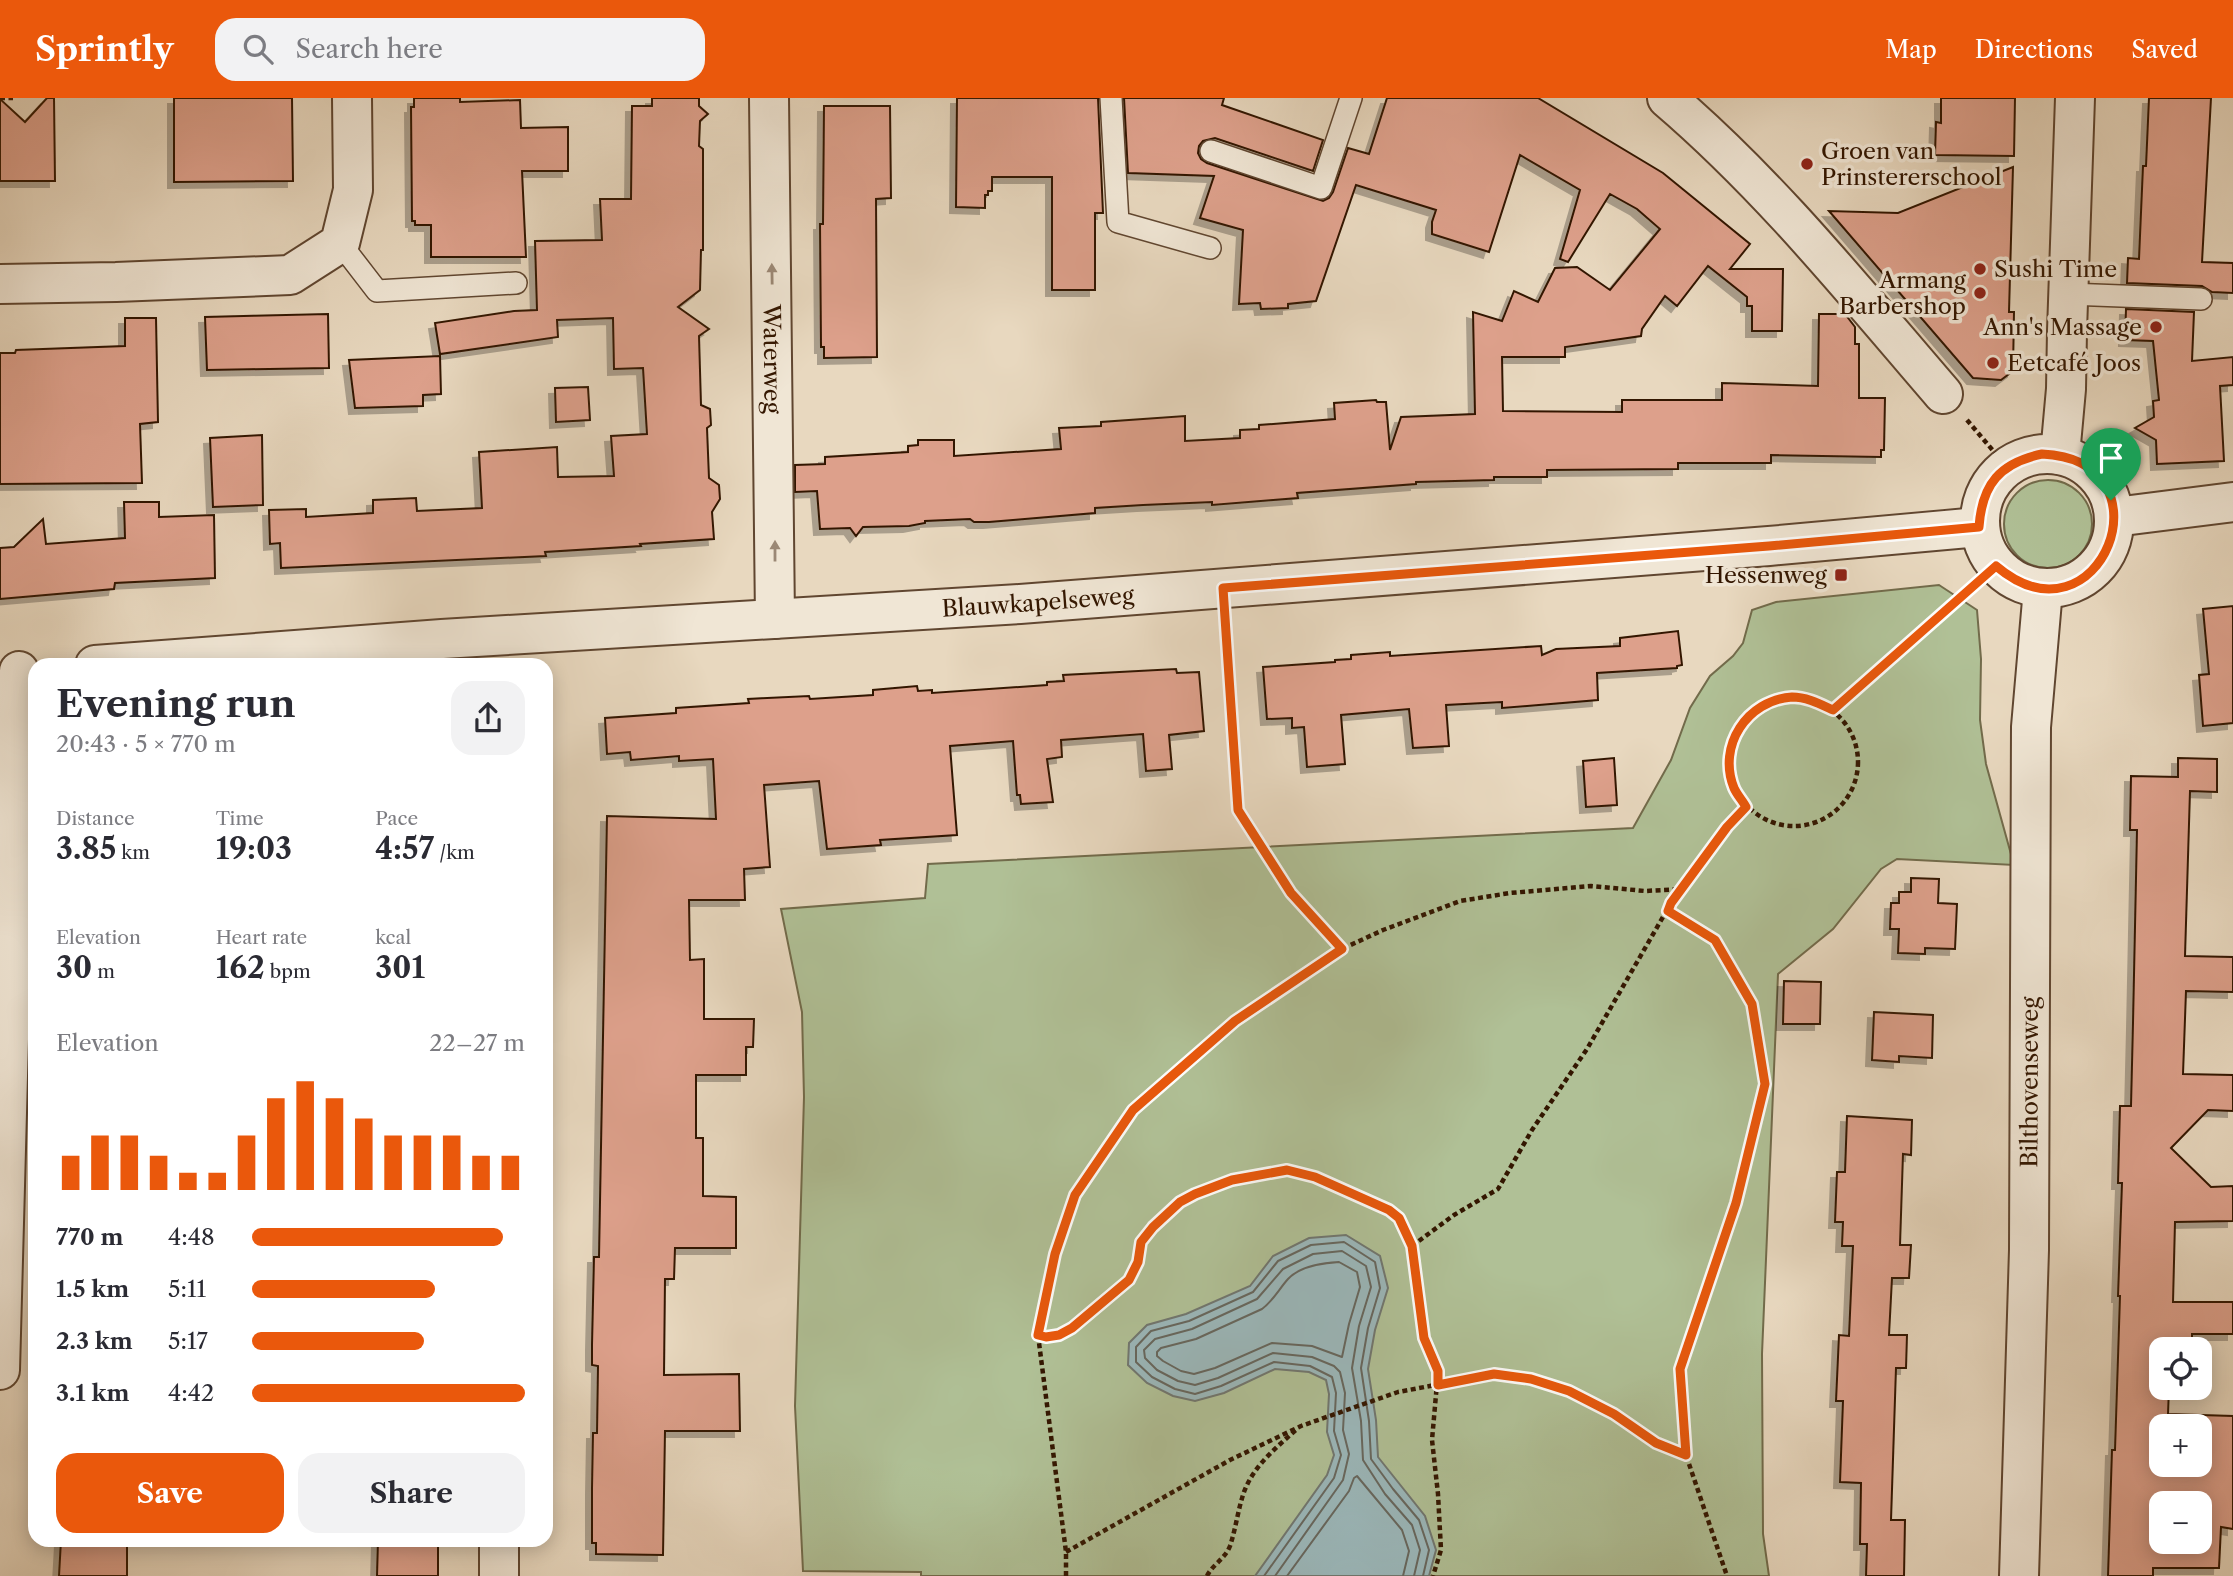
<!DOCTYPE html>
<html lang="en">
<head>
<meta charset="utf-8">
<style>
  body { margin:0; font-family:"Libre Caslon Text",serif; background:#f2f2f3; color:#2b2b33; height:100vh; display:flex; flex-direction:column; font-size:26px; white-space:nowrap }
  * { box-sizing:border-box; margin:0 }
  p { font-size:23px; color:#7c7c81 }
  .icon { flex:none; width:38px; height:38px; fill:none; stroke:currentColor; stroke-width:2; stroke-linecap:round; stroke-linejoin:round }
  .map { position:relative; flex:1; overflow:hidden }
  .drawer { position:absolute; left:28px; top:560px; width:525px; height:889px; display:flex; flex-direction:column; background:#fff; border-radius:21px; box-shadow:0 4px 18px #0003 }
  .drawer>* { flex:none }
  .controls { position:absolute; left:2149px; top:1239px; display:grid; gap:14px }
  .controls a { display:grid; place-items:center; width:63px; height:63px; border-radius:14px; background:#fff; box-shadow:0 4px 18px #0003; font-size:35px }
  .pin { position:absolute; display:grid; place-items:center; width:60px; height:60px; color:#fff; margin:-72px -30px; border-radius:50% 50% 50% 0; rotate:-45deg; box-shadow:0 0 7px #0007 }
  .pin .icon { rotate:45deg }
  .round { display:grid; place-items:center; flex:none; width:74px; height:74px; border-radius:21px; background:#f2f2f3 }
  .headline { display:flex; align-items:center; justify-content:space-between; height:119px; padding:0 28px }
  h1 { font-size:38px; font-weight:700; line-height:52px }
  .stats { display:grid; grid-template-columns:repeat(3,1fr); gap:10px; height:119px; padding:7px 28px }
  .stats div { display:grid; align-content:center }
  .stats b { font-size:30px; font-weight:700 }
  .stats small { font-size:19px; font-weight:400 }
  .stats p { font-size:19px }
  .chart { height:196px; padding:14px 28px }
  .chart p { display:flex; justify-content:space-between }
  .chart svg { width:100%; height:126px; margin-top:7px; stroke:#ea580c; stroke-width:6 }
  .button { display:flex; gap:14px; margin-top:auto; padding:14px 28px }
  .button a { flex:1; height:80px; border-radius:21px; background:#ea580c; color:#fff; font-size:28px; font-weight:700; line-height:80px; text-align:center }
  .button a+a { background:#f2f2f3; color:#2b2b33 }
  ul { padding:0 28px; list-style:none; font-size:23px }
  li { display:grid; grid-template-columns:112px 84px 1fr; align-items:center; height:52px }
  li i { height:18px; border-radius:9px; background:#ea580c }
  header { display:flex; align-items:center; gap:42px; box-sizing:border-box; height:98px; padding:0 35px; background:#ea580c; color:#fff }
  header strong { font-size:33px }
  nav { display:flex; gap:38px; margin-inline-start:auto; font-size:24px }
  .search { width:490px; height:63px; background:#f2f2f3; display:flex; align-items:center; gap:18px; box-sizing:border-box; padding:0 24px; border-radius:21px; color:#7c7c81; font-size:26px }
  .map>svg:first-child { display:block }
  .green { fill:#b0c096; stroke:#726b4b; stroke-width:2 }
  .water { fill:#9bb8bb; stroke:#717770; stroke-width:2 }
  .lines { fill:none; stroke-linecap:round; stroke-linejoin:round }
  .shore { stroke:#67675e; stroke-width:2 }
  .building { fill:#dda08b; stroke:#331600; stroke-width:2; fill-rule:evenodd; filter:url(#shadow) }
  .service-casing { stroke:#604630; stroke-width:24 }
  .minor-casing { stroke:#604630; stroke-width:42 }
  .path { stroke:#331600; stroke-width:4.5; stroke-dasharray:5 3.5; stroke-linecap:butt }
  .service { stroke:#f0e6d5; stroke-width:21 }
  .minor { stroke:#f0e6d5; stroke-width:38 }
  .oneway { fill:#9b8875 }
  .route-casing { stroke:#fff; stroke-width:14 }
  .route { stroke:#ea580c; stroke-width:9 }
  .poi-dot { fill:#8f2418; stroke:#f0e6d5; stroke-width:2.5 }
  .labels { text-anchor:middle; stroke-width:7; stroke-linejoin:round; paint-order:stroke }
  .poi-label { font-size:23px; fill:#331600; stroke:#f0e6d5; text-anchor:start }
  .street-label { font-size:23px; fill:#331600; stroke:#f0e6d5 }
</style>
</head>
<body>
<header>
<strong>Sprintly</strong>
<div class="search"><svg class="icon" aria-label="search" viewBox="0 0 24 24"><circle cx="10" cy="10" r="6"/><path d="M15 15l6 6"/></svg>Search here</div>
<nav><a>Map</a><a>Directions</a><a>Saved</a></nav>
</header>
<div class="map">
<svg width="2233" height="1478" viewBox="0 0 2233 1478">
  <defs>
    <filter id="shadow"><feDropShadow dx="-6" dy="6" stdDeviation="0" flood-color="#0004"/></filter>
  </defs>
  <rect width="100%" height="100%" fill="#e8d8bf"/>
  <filter id="stains"><feTurbulence type="fractalNoise" baseFrequency=".00286" numOctaves="4"/><feColorMatrix values="0 0 0 0 .2 0 0 0 0 .09 0 0 0 0 .02 0 0 0 .5 -.17"/></filter>
  <radialGradient id="worn" r=".72"><stop offset=".6" stop-color="#630" stop-opacity="0"/><stop offset="1" stop-color="#630" stop-opacity=".3"/></radialGradient>
  <g class="green">
    <circle cx="2048" cy="426" r="44"/>
    <path d="M1939,487L1977,512L1981,561L1980,622L1986,666L2014,767L1897,761L1881,771L1833,831L1778,876L1762,1256L1763,1436L1769,1478H921V1474L803,1473L795,1308L804,999L802,914L781,811L925,800L928,766L1633,730L1671,662L1690,610L1710,578L1733,558L1743,545L1752,512L1776,504Z"/>
  </g>
  <path class="water" d="M1346,1137L1380,1158L1388,1190L1375,1232L1368,1271L1376,1322L1378,1359L1425,1418L1436,1452L1429,1478H1255L1327,1377L1334,1357L1327,1334L1329,1296L1326,1282L1309,1274L1275,1271L1224,1295L1195,1303L1173,1298L1147,1285L1128,1267L1129,1245L1147,1227L1186,1216L1250,1188L1273,1158L1309,1140Z"/>
  <g class="lines">
    <g class="shore">
      <path d="M1339,1164L1357,1174L1360,1189L1349,1226L1342,1259L1312,1248L1272,1245L1215,1270L1194,1276L1181,1273L1163,1263L1157,1258V1254L1161,1250L1196,1241L1262,1211C1273,1203 1279,1191 1288,1181C1300,1168 1322,1165 1339,1164Z"/>
      <path d="M1264,1478L1334,1380L1341,1357L1334,1333L1336,1295L1332,1279L1310,1268L1274,1264L1221,1288L1195,1296L1175,1291L1152,1279L1136,1264V1249L1151,1233L1189,1223L1253,1194L1278,1163L1311,1147L1344,1144L1375,1164L1380,1190L1368,1230L1361,1270L1369,1323L1371,1361L1393,1391L1419,1422L1429,1452L1423,1478"/>
      <path d="M1275,1478L1343,1382L1349,1356L1343,1332L1345,1295L1340,1274L1334,1268L1312,1259L1273,1255L1218,1280L1195,1287L1178,1283L1157,1272L1145,1260L1144,1252L1155,1241L1192,1231L1257,1201L1283,1171L1313,1156L1342,1153L1366,1168L1371,1189L1359,1228L1352,1270L1361,1323L1363,1362L1385,1396L1412,1427L1420,1452L1414,1478"/>
      <path d="M1287,1478L1349,1393L1354,1380L1357,1378L1402,1432L1409,1453L1403,1478"/>
    </g>
  </g>
  <g class="building">
    <path d="M47,0H54L55,83H0V1L25,24Z"/>
    <path d="M174,0H292L293,83L174,84Z"/>
    <path d="M414,0H460V4L520,2L521,30L568,29V73H522L526,159H431V127H415V123H412L411,9H414Z"/>
    <path d="M652,0H699V8L708,16L700,23L699,48L703,51V152H701L700,192L678,209L709,231L699,238L701,307L710,311L711,327L707,330L709,380L719,387L720,401L712,414L714,441L640,446L641,448L545,454L546,458L281,470L280,445L270,446L269,412L306,411V419L373,415V402L416,400L417,413L482,410L479,354L557,349L558,379L614,378L611,338L647,336L643,270L614,271L613,220L557,222L558,239L440,256L435,225L514,213L537,212L535,143L602,142L600,101H631L632,8H652Z"/>
    <path d="M957,0H1098L1103,115H1095V192H1052V79H992V93H988V97H985V110L956,109Z"/>
    <path d="M1124,0H1224L1222,7L1323,42L1313,73L1215,40L1203,43L1199,48L1198,55L1201,61L1207,65L1323,103L1329,100L1333,94L1348,50L1369,56L1387,0H1538L1663,75L1750,146L1730,171H1783L1782,233H1752V208H1747V199L1708,168L1677,208L1665,198L1642,231L1641,238L1565,249V259H1502L1503,313L1622,314V302H1722V285L1818,288L1819,216H1845L1855,229V246H1859V300H1885L1884,352H1881V359L1771,357V365H1678V371L1547,372V379H1494V382L1416,384V386L1297,395L1298,400L1212,407V404L1143,407L1095,410V415L989,424H974L970,421L925,423V425L909,428L863,429L856,438L850,430L820,431L817,393L795,394V367L825,366V359L908,354V348L918,347V342H954V358L1061,351L1059,330L1101,328V324L1185,318V343L1240,340V332L1259,331V327L1335,321L1334,305L1376,302L1377,304H1386L1390,352L1401,319L1475,316L1473,214L1502,223L1514,193L1538,204L1555,170L1577,169L1610,192L1660,131L1637,111L1610,96L1568,164L1560,161L1580,92L1520,57L1489,154L1432,136V124L1436,112L1356,87L1316,203L1288,206V210L1261,211L1260,205L1239,206L1243,132L1200,120L1214,78L1128,75Z"/>
    <path d="M1941,0H2015L2014,58L1935,57L1936,24L1941,25Z"/>
    <path d="M2149,0H2211L2202,164L2233,165V195L2212,194L2202,188L2127,185L2128,160L2139,161L2143,68H2146Z"/>
    <path d="M824,8H890L891,100L876,101L877,259L824,260V249H821L820,126H823Z"/>
    <path d="M2013,69L2009,214H2014L2013,273L2001,282L1973,280L1829,113L1898,115Z"/>
    <path d="M2126,211L2194,214L2192,263L2233,259V287L2220,288L2224,363L2157,366L2156,342L2135,330L2154,319L2153,303L2159,302L2153,243L2125,242Z"/>
    <path d="M328,216L329,270L207,272L205,219Z"/>
    <path d="M125,220H156L158,324L140,326L142,385L0,386V255H15L16,252L125,248Z"/>
    <path d="M440,258L441,296L423,297V308L355,310L349,262Z"/>
    <path d="M588,289L590,322L556,324L555,290Z"/>
    <path d="M262,337L263,407L213,409L210,340Z"/>
    <path d="M124,404H159V419L214,417L215,480L115,485L114,491L0,501V450L14,449L43,421L46,446L125,440Z"/>
    <path d="M2233,508V625L2203,628L2199,577L2209,576L2203,511Z"/>
    <path d="M1678,533L1682,567L1677,568V570L1597,575L1598,602L1502,610V604L1446,607L1449,648L1413,650L1409,611L1341,617L1345,666L1307,669L1304,629L1292,630V620L1267,621L1263,569L1335,564V562L1351,561V557L1390,554V558L1541,548L1542,557L1556,551L1620,548V540Z"/>
    <path d="M1176,571L1177,575L1199,574L1204,633L1169,637L1172,671L1146,673L1143,636L1061,642L1062,659L1047,661L1053,704L1021,706L1020,697H1017L1013,643L950,648L957,737L880,742L881,747L827,751L819,683L764,687L770,769L744,771L745,802H689L690,862L704,861V921H754L753,949H746V977H696V1040H703V1098L736,1099V1150H675L674,1181H665L664,1277L739,1276L740,1333H665L663,1457L596,1456V1445H592V1390L593,1335H597L598,1268L592,1267V1247L594,1159H599L607,718L716,721L713,661L679,663V658L631,662L630,654L607,656L605,620L676,615V610L749,605L748,601L809,598L810,601L873,597V592L917,588L918,593L932,592V595L1047,587V584L1064,583L1063,577Z"/>
    <path d="M1614,660L1617,707L1586,709L1583,663Z"/>
    <path d="M2178,660L2217,661V694L2190,693L2185,858L2233,859V894L2186,893L2183,976L2233,977V1013L2208,1012L2171,1050L2211,1089L2233,1088V1123L2175,1124L2173,1204H2233V1236H2192V1251H2161V1290H2169L2168,1316L2233,1318V1431L2221,1429L2219,1470H2153V1478H2108L2112,1352H2115L2120,1198H2118L2122,1085H2118L2120,1008H2131L2133,925L2137,732H2130L2131,678L2178,679ZM2161,1328H2200V1367H2161ZM2161,1405H2200V1444H2161Z"/>
    <path d="M1911,780L1939,781L1938,805L1957,806L1955,851L1925,850V856L1898,855L1899,831H1890L1891,805H1899V794H1911Z"/>
    <path d="M1784,883L1821,884L1820,926H1783Z"/>
    <path d="M1874,914L1933,917L1932,960L1899,958V964L1872,962Z"/>
    <path d="M1847,1018L1912,1022L1911,1057L1903,1056L1900,1147H1911L1909,1180H1892L1889,1237H1907L1906,1270H1896L1891,1422H1905L1904,1478H1866L1867,1446H1860L1861,1385L1840,1384L1843,1303H1836L1839,1237L1849,1238L1853,1148H1842L1843,1124H1835L1837,1074H1845Z"/>
    <path d="M61,1442H127V1478H59Z"/>
    <path d="M378,1442H438V1478H377Z"/>
  </g>
  <g class="lines">
    <defs>
      <g id="service">
        <path d="M1111,0L1118,124L1210,150"/>
        <path d="M1211,53L1321,90L1351,0"/>
        <path d="M340,145L377,193L516,185"/>
        <path d="M2068,196L2201,201"/>
      </g>
      <g id="minor">
        <path id="s1" d="M769,0L775,521"/>
        <path d="M1667,0C1770,88 1855,194 1943,296"/>
        <path d="M0,186L116,184L290,177L340,145L353,92L352,0"/>
        <circle cx="2047" cy="423" r="67"/>
        <path d="M2060,357L2066,291L2067,233L2075,0"/>
        <path d="M2115,419L2233,404"/>
        <path id="s2" d="M95,567L442,541L1020,506L1769,448L1979,429"/>
        <path d="M0,1272L19,573"/>
        <path d="M499,1478V1442"/>
        <path id="s3" d="M2019,1478L2029,1152L2031,629L2043,491"/>
      </g>
    </defs>
    <use href="#service" class="service-casing"/>
    <use href="#minor" class="minor-casing"/>
    <g class="path">
      <path d="M0,0H13"/>
      <path d="M1967,322L2007,369"/>
      <path d="M1224,527L1238,712L1291,795L1342,851"/>
      <circle cx="1794" cy="664" r="64"/>
      <path d="M1833,612L1996,468"/>
      <path d="M1668,813L1715,842L1752,906L1765,986L1736,1105L1680,1271L1686,1357L1727,1478"/>
      <path d="M1412,1148L1454,1117L1498,1091L1532,1032L1587,951L1671,805L1727,729L1746,709"/>
      <path d="M1038,1237L1046,1239L1059,1237L1072,1230L1129,1182L1138,1164L1141,1144L1153,1129L1180,1104L1195,1096L1232,1082L1287,1072L1315,1079L1389,1112L1399,1120L1412,1148L1424,1240L1438,1274L1432,1342L1438,1396L1441,1452L1433,1478"/>
      <path d="M1066,1454L1230,1362L1301,1328L1398,1294L1494,1276L1531,1281L1569,1293L1614,1316L1656,1344L1686,1357"/>
      <path d="M1066,1478V1454L1038,1237L1055,1156L1075,1097L1133,1011L1235,923L1342,851L1383,832L1460,803L1510,795L1591,788L1645,793L1682,791"/>
      <path d="M1207,1478C1213,1466 1225,1461 1230,1448C1236,1430 1238,1411 1244,1394C1254,1367 1277,1349 1297,1331"/>
    </g>
    <use href="#service" class="service"/>
    <use href="#minor" class="minor"/>
  </g>
  <defs><path id="oneway-solid" d="M-6-.8H1V-3.2L6.5 0L1 3.2V.8H-6Z" transform="scale(1.75)"/></defs>
  <g class="oneway">
    <use href="#oneway-solid" transform="translate(772 176) rotate(-91)"/>
    <use href="#oneway-solid" transform="translate(775 453) rotate(-90)"/>
  </g>
  <g class="lines">
    <defs>
      <path id="route" d="M2042,356C2176,362 2100,556 1996,468L1833,612C1820,606 1807,599 1792,599C1747,602 1717,648 1734,690C1737,697 1743,703 1746,709L1727,729L1671,805L1668,813L1715,842L1752,906L1765,986L1736,1105L1680,1271L1686,1357L1656,1345L1614,1316L1569,1293L1531,1281L1494,1276L1438,1287V1273L1424,1240L1412,1148L1399,1120L1389,1112L1315,1079L1287,1072L1232,1082L1195,1096L1180,1104L1153,1129L1141,1144L1138,1164L1129,1182L1072,1230L1059,1237L1046,1239L1038,1237L1055,1156L1075,1097L1133,1012L1235,923L1342,851L1291,795L1238,712L1223,490L1769,448L1979,429C1982,386 2000,365 2042,356Z"/>
    </defs>
    <use href="#route" class="route-casing"/>
    <use href="#route" class="route"/>
  </g>
  <g class="poi-dot">
    <circle cx="1807" cy="66" r="7"/>
    <circle cx="1980" cy="171" r="7"/>
    <circle cx="1980" cy="195" r="7"/>
    <circle cx="2156" cy="229" r="7"/>
    <circle cx="1993" cy="265" r="7"/>
    <rect x="1834" y="470" width="14" height="14" rx="3.5"/>
  </g>
  <g class="labels">
    <g class="poi-label">
      <text x="1821" y="61">Groen van<tspan x="1821" dy="26">Prinstererschool</tspan></text>
      <text x="1994" y="179">Sushi Time</text>
      <text x="1966" y="190" text-anchor="end">Armang<tspan x="1966" dy="26">Barbershop</tspan></text>
      <text x="2142" y="237" text-anchor="end">Ann's Massage</text>
      <text x="2007" y="273">Eetcafé Joos</text>
      <text x="1827" y="485" text-anchor="end">Hessenweg</text>
    </g>
    <g class="street-label">
      <text dy="8" stroke="none"><textPath href="#s1" startOffset="261">Waterweg</textPath></text>
      <text dy="8" stroke="none"><textPath href="#s2" startOffset="945">Blauwkapelseweg</textPath></text>
      <text dy="8" stroke="none"><textPath href="#s3" startOffset="494">Bilthovenseweg</textPath></text>
    </g>
  </g>
  <rect width="100%" height="100%" filter="url(#stains)"/>
  <rect width="100%" height="100%" fill="url(#worn)"/>
</svg>
<div class="controls">
<a><svg class="icon" aria-label="locate" viewBox="0 0 24 24"><circle cx="12" cy="12" r="6"/><path d="M12 2v4M12 18v4M2 12h4M18 12h4"/></svg></a>
<a>+</a>
<a>−</a>
</div>
<div class="pin" style="left:2111px;top:402px;background:#1e9e55"><svg class="icon" aria-label="arrive" viewBox="0 0 24 24"><path d="M6 21V4h12l-3 4 3 4H6"/></svg></div>
<section class="drawer">
<div class="headline"><div><h1>Evening run</h1><p>20:43 · 5 × 770 m</p></div><a class="round"><svg class="icon" aria-label="share" viewBox="0 0 24 24"><path d="M12 15V3M7 8l5-5 5 5M5 13v7h14v-7"/></svg></a></div>
<div class="stats">
<div><p>Distance</p><b>3.85<small> km</small></b></div>
<div><p>Time</p><b>19:03</b></div>
<div><p>Pace</p><b>4:57<small> /km</small></b></div>
</div>
<div class="stats">
<div><p>Elevation</p><b>30<small> m</small></b></div>
<div><p>Heart rate</p><b>162<small> bpm</small></b></div>
<div><p>kcal</p><b>301</b></div>
</div>
<div class="chart"><p><span>Elevation</span>22–27 m</p>
<svg viewBox="0 0 160 44" preserveAspectRatio="none"><path d="M5 44V32M15 44V25M25 44V25M35 44V32M45 44V38M55 44V38M65 44V25M75 44V12M85 44V6M95 44V12M105 44V19M115 44V25M125 44V25M135 44V25M145 44V32M155 44V32"/></svg>
</div>
<ul>
<li><b>770 m</b>4:48<i style="width:92%"></i></li>
<li><b>1.5 km</b>5:11<i style="width:67%"></i></li>
<li><b>2.3 km</b>5:17<i style="width:63%"></i></li>
<li><b>3.1 km</b>4:42<i style="width:100%"></i></li>
</ul>
<div class="button"><a>Save</a><a>Share</a></div>
</section>
</div>
</body>
</html>
